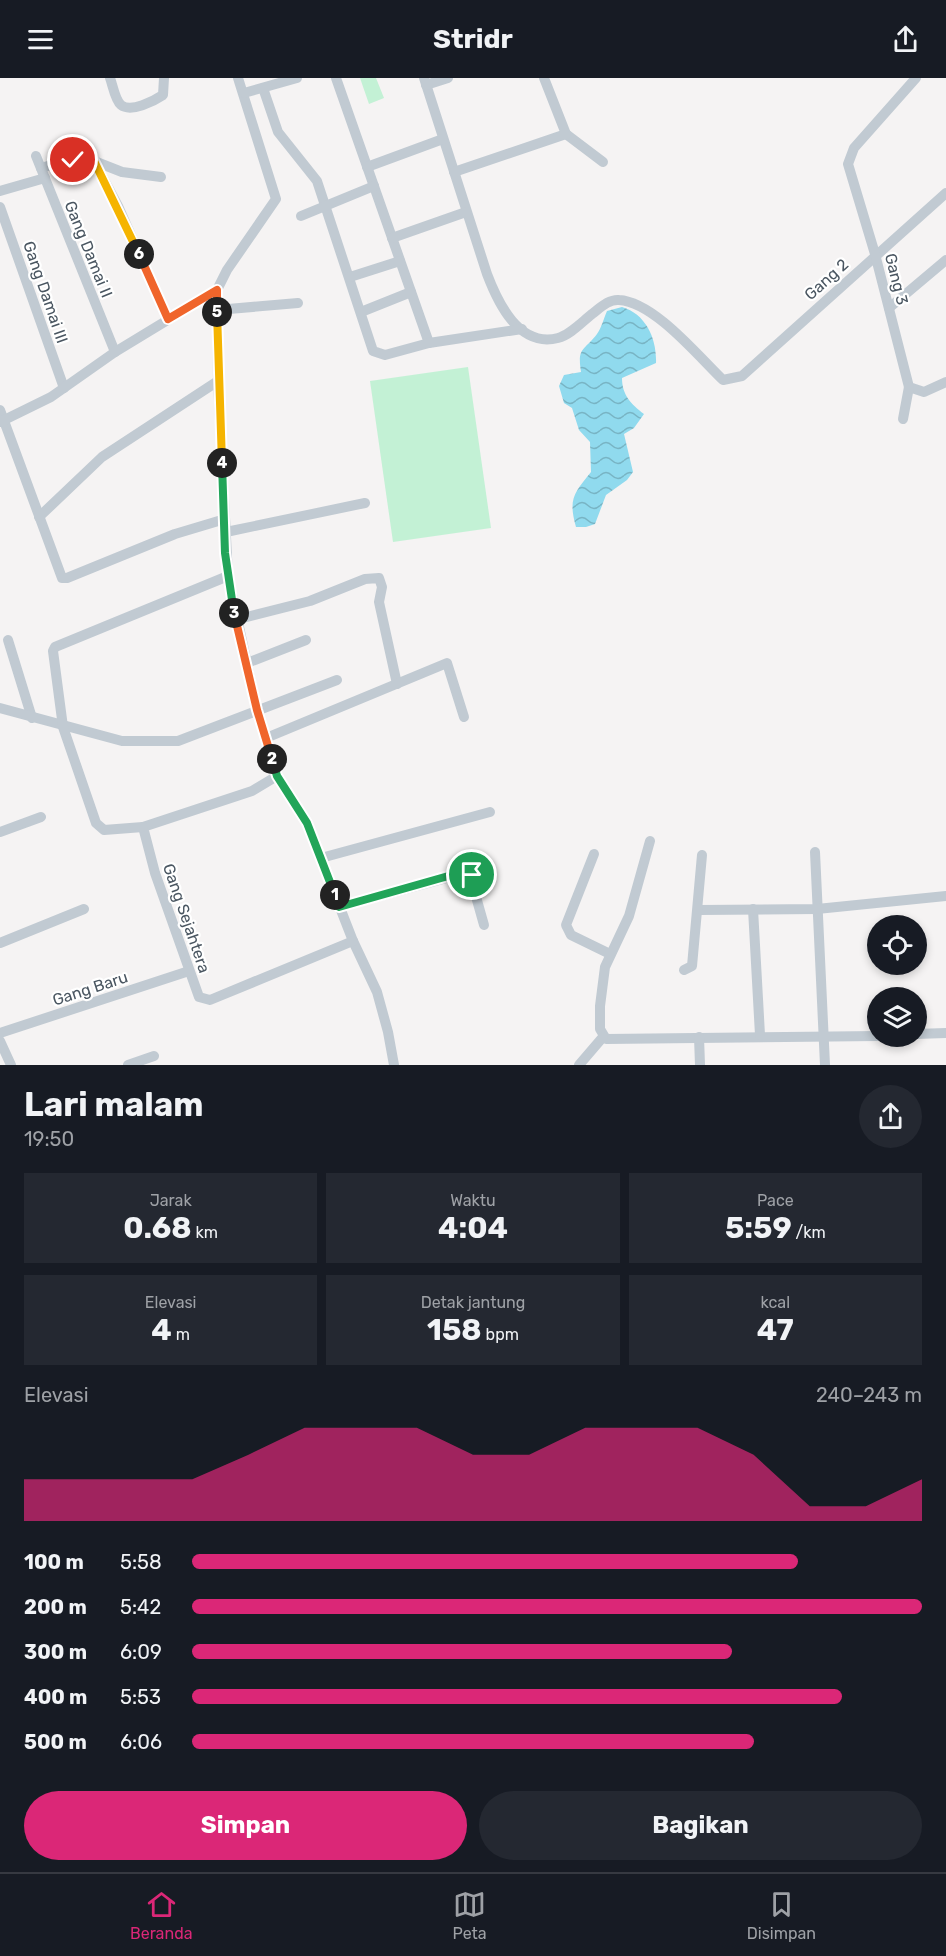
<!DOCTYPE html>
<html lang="id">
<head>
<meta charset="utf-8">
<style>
  body { margin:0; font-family:Rubik,sans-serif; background:#242831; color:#f1f3f6; height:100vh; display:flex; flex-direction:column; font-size:22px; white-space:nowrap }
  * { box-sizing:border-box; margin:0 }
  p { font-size:20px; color:#9ea1a6 }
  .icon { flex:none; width:33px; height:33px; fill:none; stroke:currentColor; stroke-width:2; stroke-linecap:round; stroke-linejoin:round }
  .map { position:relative; height:987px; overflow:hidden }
  .details { display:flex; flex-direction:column; background:#171b24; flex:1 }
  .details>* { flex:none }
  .fabs { position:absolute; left:867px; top:837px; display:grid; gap:12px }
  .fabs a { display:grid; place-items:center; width:60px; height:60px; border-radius:50%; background:#171b24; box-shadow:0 3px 9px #0003; font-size:30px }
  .pin { position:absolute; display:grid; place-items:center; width:51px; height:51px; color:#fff; margin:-26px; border:3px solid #fff; border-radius:50%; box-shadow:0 2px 6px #0007 }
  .km { position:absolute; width:30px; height:30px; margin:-15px; border-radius:50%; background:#222; color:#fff; font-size:16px; line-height:30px; text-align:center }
  .round { display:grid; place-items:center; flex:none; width:63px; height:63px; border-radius:32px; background:#242831 }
  .headline { display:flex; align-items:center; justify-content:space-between; height:102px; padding:0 24px }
  h1 { font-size:33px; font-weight:700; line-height:45px }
  .figures { display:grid; grid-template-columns:repeat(3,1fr); gap:9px; height:102px; padding:6px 24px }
  .figures div { display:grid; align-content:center; border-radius:0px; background:#242831; text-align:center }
  .figures b { font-size:30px; font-weight:700 }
  .figures small { font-size:16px; font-weight:400 }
  .figures p { font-size:16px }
  .chart { height:168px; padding:12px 24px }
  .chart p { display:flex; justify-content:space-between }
  .chart svg { width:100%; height:108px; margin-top:6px; fill:#db2777; opacity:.7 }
  .button { display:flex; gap:12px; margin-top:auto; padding:12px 24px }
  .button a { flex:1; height:69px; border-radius:36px; background:#db2777; color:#fff; font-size:24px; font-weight:700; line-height:69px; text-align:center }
  .button a+a { background:#242831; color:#f1f3f6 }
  ul { padding:0 24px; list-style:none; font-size:20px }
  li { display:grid; grid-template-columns:96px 72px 1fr; align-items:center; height:45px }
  li i { height:15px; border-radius:8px; background:#db2777 }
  header { display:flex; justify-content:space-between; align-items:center; height:78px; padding:0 24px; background:#171b24; font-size:27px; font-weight:700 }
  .menu { display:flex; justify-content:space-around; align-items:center; height:84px; border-top:2px solid #363941; background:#171b24; font-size:16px; color:#9ea1a6 }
  .menu a { display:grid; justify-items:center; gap:3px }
  .menu .selected { color:#db2777 }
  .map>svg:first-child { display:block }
  .garden { fill:#c3f1d5 }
  .water { fill:url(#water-waves) }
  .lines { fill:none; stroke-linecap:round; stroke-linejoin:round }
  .minor { stroke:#c1cad2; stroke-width:10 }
  .split-1-casing { stroke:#fff; stroke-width:12 }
  .split-2-casing { stroke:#fff; stroke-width:12 }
  .split-3-casing { stroke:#fff; stroke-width:12 }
  .split-4-casing { stroke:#fff; stroke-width:12 }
  .split-5-casing { stroke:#fff; stroke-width:12 }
  .split-6-casing { stroke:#fff; stroke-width:12 }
  .split-7-casing { stroke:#fff; stroke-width:12 }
  .split-1 { stroke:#22a559; stroke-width:8 }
  .split-2 { stroke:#22a559; stroke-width:8 }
  .split-3 { stroke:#f0652b; stroke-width:8 }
  .split-4 { stroke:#22a559; stroke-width:8 }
  .split-5 { stroke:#f5b400; stroke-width:8 }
  .split-6 { stroke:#f0652b; stroke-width:8 }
  .split-7 { stroke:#f5b400; stroke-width:8 }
  .labels { text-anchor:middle; stroke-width:4.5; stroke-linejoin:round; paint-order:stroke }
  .street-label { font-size:16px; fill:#4a5661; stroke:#fff }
</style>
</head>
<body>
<header><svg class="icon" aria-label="menu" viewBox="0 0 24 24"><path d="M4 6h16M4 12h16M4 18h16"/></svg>Stridr<svg class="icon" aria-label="share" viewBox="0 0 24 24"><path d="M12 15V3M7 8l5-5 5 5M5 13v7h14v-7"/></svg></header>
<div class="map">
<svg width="946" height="987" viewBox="0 0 946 987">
  <defs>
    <pattern id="water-waves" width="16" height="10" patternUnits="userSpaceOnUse" patternTransform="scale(1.5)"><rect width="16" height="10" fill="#90daee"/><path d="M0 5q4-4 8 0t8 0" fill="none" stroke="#78b4c4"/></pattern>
  </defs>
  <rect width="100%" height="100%" fill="#f5f3f3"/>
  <g class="garden">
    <path d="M360,0H376L384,20L369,26Z"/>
    <path d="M468,289L491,450L393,464L370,303Z"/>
  </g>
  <path class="water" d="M622,229C646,236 657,261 656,285L622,300C622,317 631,326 644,336L634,350L624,356L633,394L627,402L606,417L595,446L586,449H576C568,421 574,415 591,394L590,364L579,352L572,330L564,325L559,308L564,297L581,294C577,269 584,273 597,256C601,251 604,240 607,233Z"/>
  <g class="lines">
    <g class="minor">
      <path d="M110,0C113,8 115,22 121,27C131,35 154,23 163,17L164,0"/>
      <path d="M238,0L276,121L227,192L217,212L218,303L228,498L257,632L277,698L307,745L353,863L377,914L388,954L394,987"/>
      <path d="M336,0L429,265"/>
      <path d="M424,0L487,196C498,225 519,270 558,260C570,257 582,244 592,236C600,230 609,221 619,222C654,224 698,278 723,302L742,298L946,115"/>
      <path d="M916,0L854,70L848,86L875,176L909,309L924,314L946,304"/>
      <path d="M426,7L448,0"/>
      <path d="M263,10L278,54L317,103L373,273L385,277L429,265L522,251"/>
      <path d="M244,15L297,0"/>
      <path d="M566,56L603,84"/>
      <path d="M36,78L115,274"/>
      <path d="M94,83L118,128L168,241"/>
      <path d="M367,89L443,61"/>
      <path d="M41,90L65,83H94L122,94L161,99"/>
      <path d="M454,94L566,56L544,0"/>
      <path d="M0,113L45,100"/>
      <path d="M0,129L64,310"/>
      <path d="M301,138L374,108"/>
      <path d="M392,160L466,134"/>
      <path d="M350,199L400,183"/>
      <path d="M889,230L946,182"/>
      <path d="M217,232L298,225"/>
      <path d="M361,234L411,214"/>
      <path d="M0,332L62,500H67L175,456L225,441"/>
      <path d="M903,341L909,309"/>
      <path d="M0,344L51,319L115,274L217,212"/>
      <path d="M39,439L102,379L218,303"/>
      <path d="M226,454L365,425"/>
      <path d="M235,542L310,523L365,501L379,500L382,509L379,524L397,606"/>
      <path d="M8,562L32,640"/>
      <path d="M247,585L306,562"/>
      <path d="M0,630L122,663H178L337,602"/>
      <path d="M266,660L447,585L464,639"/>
      <path d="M277,698L252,713L143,749L155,795L199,919L210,922L353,863"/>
      <path d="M143,749L104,752L96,745L63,649L53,573L55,569L228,498"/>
      <path d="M0,754L41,739"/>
      <path d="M650,763L629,838L605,889L600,928V951L606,961L878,958"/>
      <path d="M815,774L825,987"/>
      <path d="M594,776L566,847L571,857L610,876"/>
      <path d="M321,780L490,734"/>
      <path d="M339,829L469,794L484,847"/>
      <path d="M753,831L760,957"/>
      <path d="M699,832L817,831L946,818"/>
      <path d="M0,865L84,831"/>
      <path d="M684,892L692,888L702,777"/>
      <path d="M0,955L189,893"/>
      <path d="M916,956L946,955"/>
      <path d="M699,959L700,987"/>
      <path d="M0,963L11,987"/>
      <path d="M128,987L154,978"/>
      <path d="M579,987L603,959"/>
    </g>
  </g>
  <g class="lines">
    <defs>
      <path id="split-1" d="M335,817L339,829L466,793L472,797"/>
      <path id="split-2" d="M272,681L277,698L307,745L335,817"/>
      <path id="split-3" d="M234,535L257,632L272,681"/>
      <path id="split-4" d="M222,385L225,475L234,535"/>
      <path id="split-5" d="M217,234L222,385"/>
      <path id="split-6" d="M139,176L168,241L217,212V234"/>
      <path id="split-7" d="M73,82L94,83L139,176"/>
    </defs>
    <use href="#split-1" class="split-1-casing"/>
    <use href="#split-2" class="split-2-casing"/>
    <use href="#split-3" class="split-3-casing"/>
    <use href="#split-4" class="split-4-casing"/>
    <use href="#split-5" class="split-5-casing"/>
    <use href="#split-6" class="split-6-casing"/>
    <use href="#split-7" class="split-7-casing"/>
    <use href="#split-1" class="split-1"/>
    <use href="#split-2" class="split-2"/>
    <use href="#split-3" class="split-3"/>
    <use href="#split-4" class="split-4"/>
    <use href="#split-5" class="split-5"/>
    <use href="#split-6" class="split-6"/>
    <use href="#split-7" class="split-7"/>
  </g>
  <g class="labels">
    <g class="street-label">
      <text transform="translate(89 171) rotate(68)" y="6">Gang Damai II</text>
      <text transform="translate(826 201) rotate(-42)" y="6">Gang 2</text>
      <text transform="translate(897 201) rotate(76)" y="6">Gang 3</text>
      <text transform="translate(46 214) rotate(71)" y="6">Gang Damai III</text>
      <text transform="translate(187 840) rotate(71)" y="6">Gang Sejahtera</text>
      <text transform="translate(90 910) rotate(-18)" y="6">Gang Baru</text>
    </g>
  </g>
</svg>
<div class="fabs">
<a><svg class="icon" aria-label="locate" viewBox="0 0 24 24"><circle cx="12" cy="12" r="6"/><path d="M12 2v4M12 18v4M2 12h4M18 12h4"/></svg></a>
<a><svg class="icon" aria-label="layers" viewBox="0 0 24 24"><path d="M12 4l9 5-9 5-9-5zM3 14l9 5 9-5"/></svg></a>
</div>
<div class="pin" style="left:472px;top:797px;background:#1e9e55"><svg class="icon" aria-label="arrive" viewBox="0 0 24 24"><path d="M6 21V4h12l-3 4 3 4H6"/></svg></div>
<div class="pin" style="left:73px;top:82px;background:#d93025"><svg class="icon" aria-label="check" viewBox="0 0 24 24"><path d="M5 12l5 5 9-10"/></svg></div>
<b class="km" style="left:335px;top:817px">1</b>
<b class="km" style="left:272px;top:681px">2</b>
<b class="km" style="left:234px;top:535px">3</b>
<b class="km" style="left:222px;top:385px">4</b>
<b class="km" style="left:217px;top:234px">5</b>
<b class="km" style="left:139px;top:176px">6</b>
</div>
<section class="details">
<div class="headline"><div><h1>Lari malam</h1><p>19:50</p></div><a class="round"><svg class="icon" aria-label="share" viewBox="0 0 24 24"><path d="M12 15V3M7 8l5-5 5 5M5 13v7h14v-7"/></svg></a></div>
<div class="figures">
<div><p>Jarak</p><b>0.68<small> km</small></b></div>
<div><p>Waktu</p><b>4:04</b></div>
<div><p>Pace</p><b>5:59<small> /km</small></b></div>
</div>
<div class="figures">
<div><p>Elevasi</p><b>4<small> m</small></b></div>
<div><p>Detak jantung</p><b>158<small> bpm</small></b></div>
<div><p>kcal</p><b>47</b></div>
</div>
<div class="chart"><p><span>Elevasi</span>240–243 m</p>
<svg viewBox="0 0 160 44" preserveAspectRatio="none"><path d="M0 44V27L10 27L20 27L30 27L40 17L50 6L60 6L70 6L80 17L90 17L100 6L110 6L120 6L130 17L140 38L150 38L160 27V44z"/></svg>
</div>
<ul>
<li><b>100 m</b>5:58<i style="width:83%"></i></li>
<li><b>200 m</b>5:42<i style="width:100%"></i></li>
<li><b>300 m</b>6:09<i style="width:74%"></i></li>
<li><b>400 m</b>5:53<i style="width:89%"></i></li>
<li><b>500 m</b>6:06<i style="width:77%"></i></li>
</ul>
<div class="button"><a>Simpan</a><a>Bagikan</a></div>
</section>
<nav class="menu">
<a class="selected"><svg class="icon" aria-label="home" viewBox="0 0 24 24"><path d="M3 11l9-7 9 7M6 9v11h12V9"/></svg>Beranda</a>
<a><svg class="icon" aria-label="map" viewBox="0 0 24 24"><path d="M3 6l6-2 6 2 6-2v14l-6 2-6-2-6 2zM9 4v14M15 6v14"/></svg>Peta</a>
<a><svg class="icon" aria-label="saved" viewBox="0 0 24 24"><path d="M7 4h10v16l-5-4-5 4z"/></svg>Disimpan</a>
</nav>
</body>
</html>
